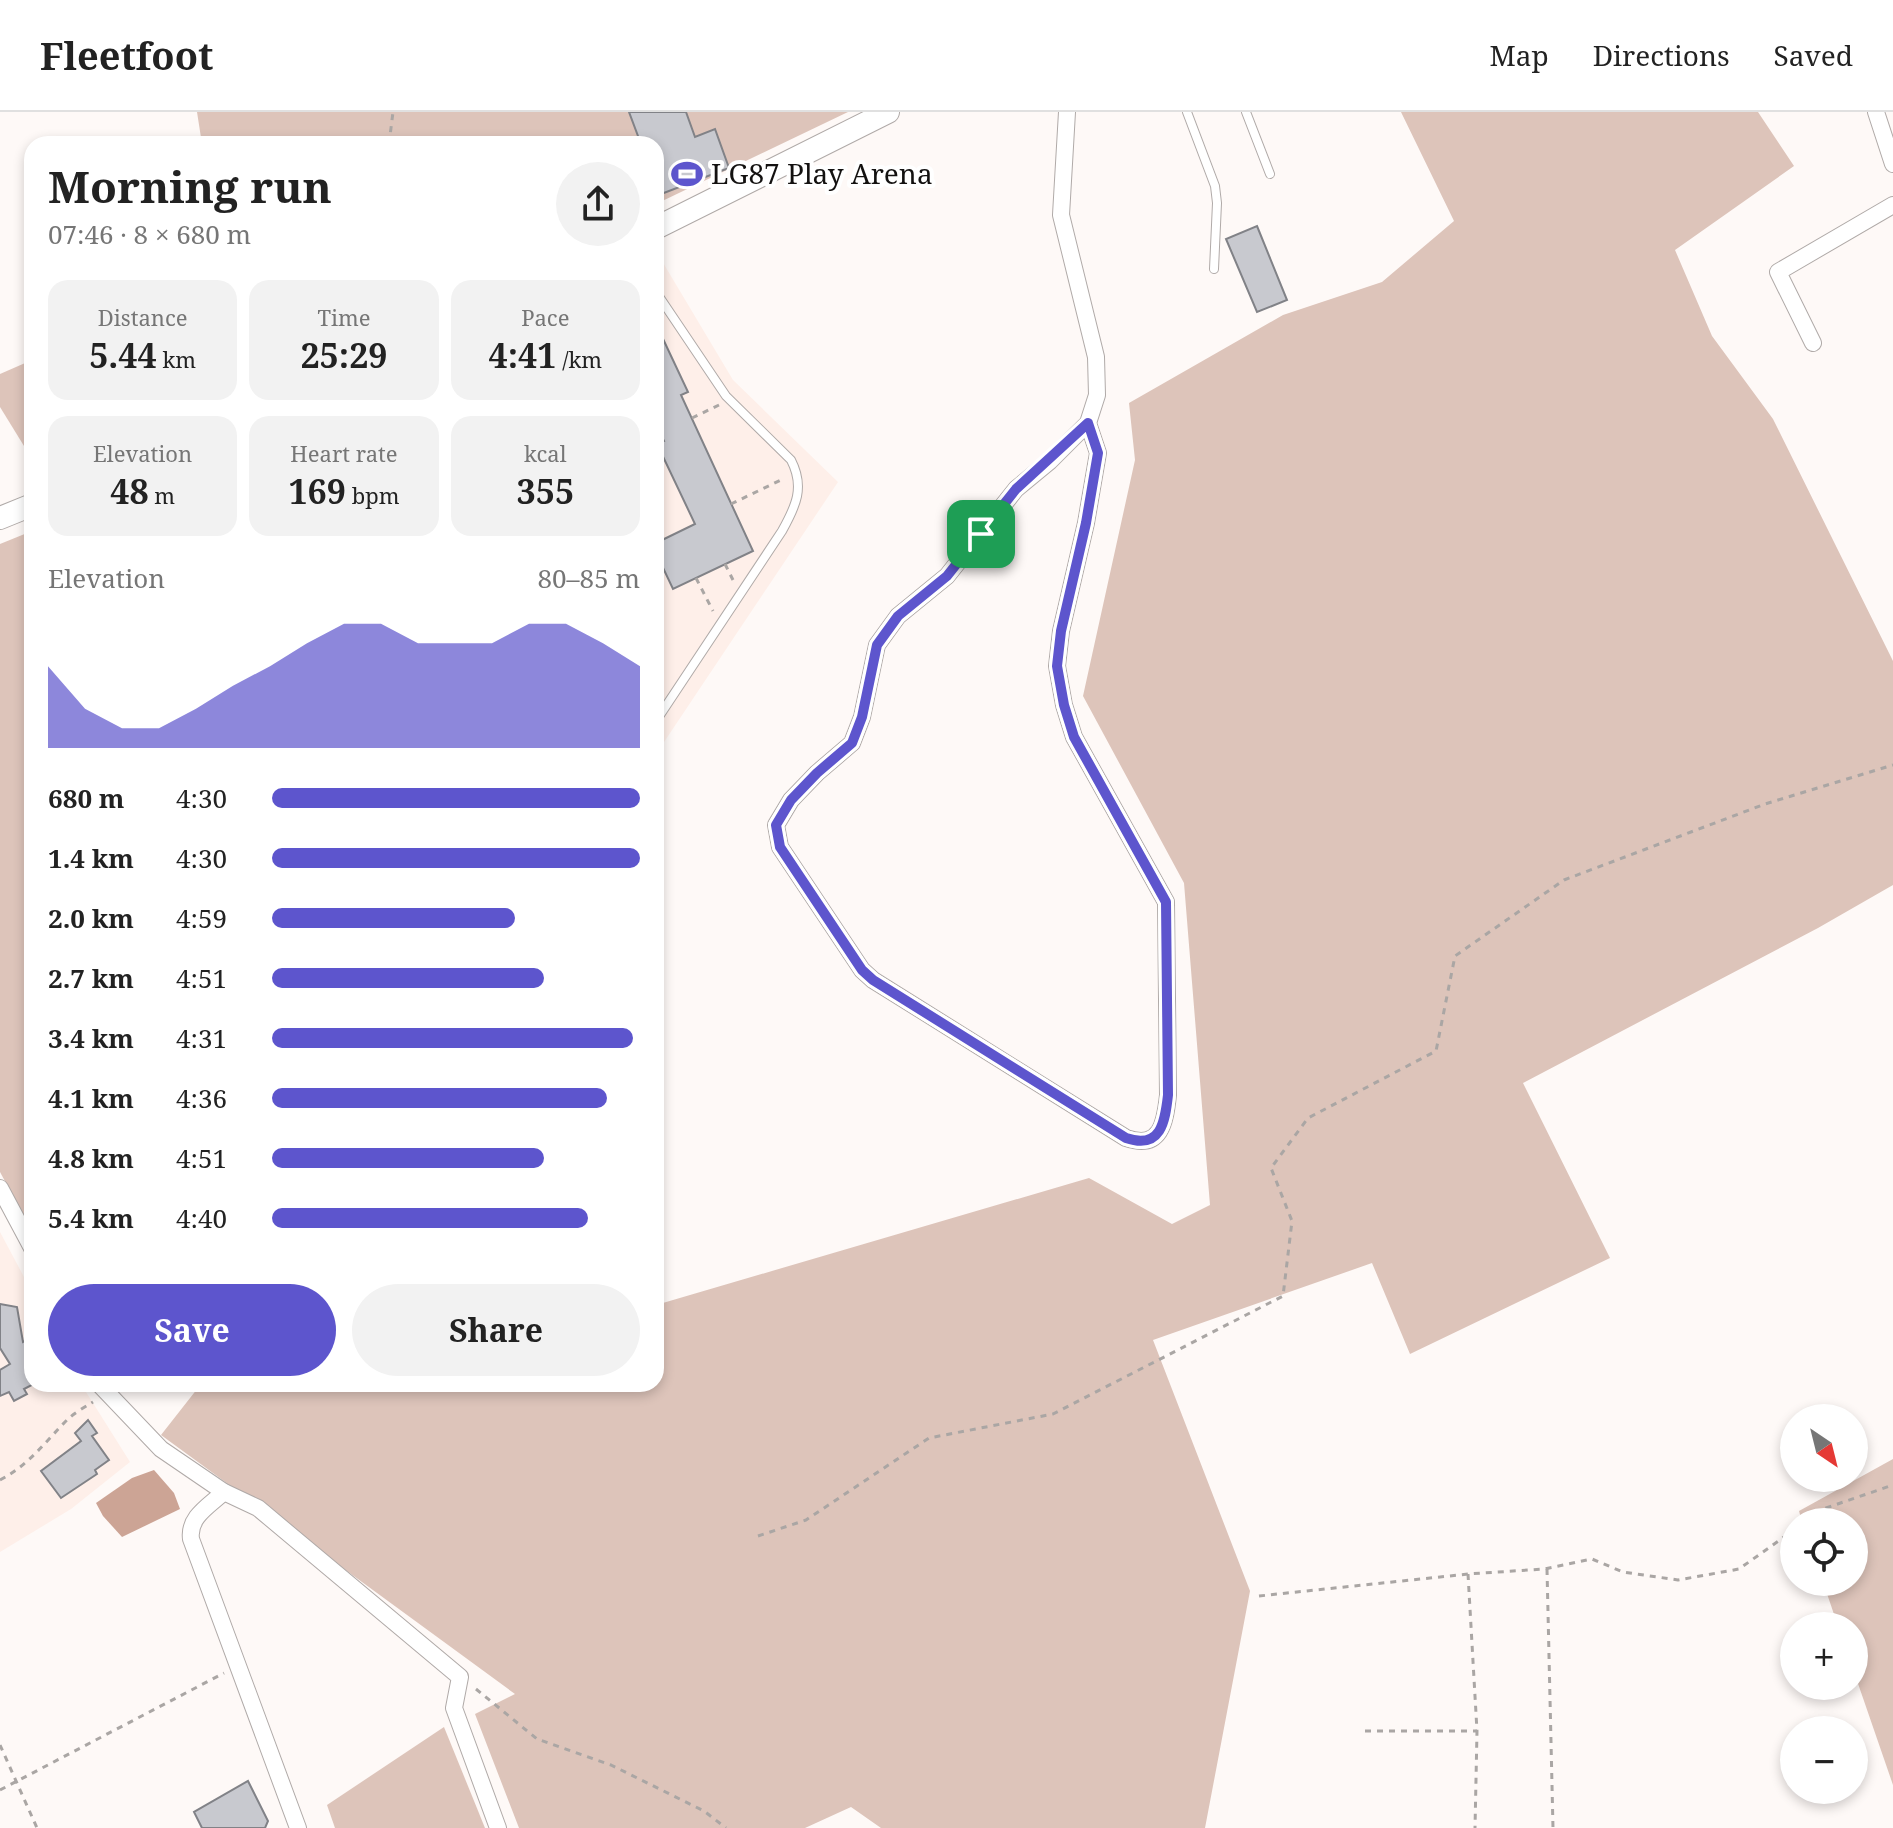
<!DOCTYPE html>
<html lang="en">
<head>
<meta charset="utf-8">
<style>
  body { margin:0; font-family:"Noto Serif",serif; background:#f2f2f2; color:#222; height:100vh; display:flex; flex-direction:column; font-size:30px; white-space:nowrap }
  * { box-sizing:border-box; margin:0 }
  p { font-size:26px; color:#767676 }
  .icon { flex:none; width:44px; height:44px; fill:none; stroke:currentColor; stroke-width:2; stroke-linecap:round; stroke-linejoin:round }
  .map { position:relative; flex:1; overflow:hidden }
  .details { position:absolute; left:24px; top:24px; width:640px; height:1256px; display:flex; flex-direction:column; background:#fff; border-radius:24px; box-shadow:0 4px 12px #0003 }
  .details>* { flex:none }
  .needle { width:52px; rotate:145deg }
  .tools { position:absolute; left:1780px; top:1292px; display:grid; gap:16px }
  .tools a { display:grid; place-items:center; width:88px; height:88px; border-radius:50%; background:#fff; box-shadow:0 4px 12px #0003; font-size:40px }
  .pin { position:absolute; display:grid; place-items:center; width:68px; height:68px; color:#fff; margin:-34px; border-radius:16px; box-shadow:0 4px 12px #0006 }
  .round { display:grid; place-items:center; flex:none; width:84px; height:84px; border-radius:42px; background:#f2f2f2 }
  .head { display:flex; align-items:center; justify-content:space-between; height:136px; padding:0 24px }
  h1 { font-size:44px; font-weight:700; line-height:60px }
  .metrics { display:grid; grid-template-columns:repeat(3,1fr); gap:12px; height:136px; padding:8px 24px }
  .metrics div { display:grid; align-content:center; border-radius:20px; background:#f2f2f2; text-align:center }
  .metrics b { font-size:34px; font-weight:700 }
  .metrics small { font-size:22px; font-weight:400 }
  .metrics p { font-size:22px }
  .chart { height:224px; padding:16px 24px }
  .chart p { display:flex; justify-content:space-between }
  .chart svg { width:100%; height:144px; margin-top:8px; fill:#5d55cd; opacity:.7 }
  .cta { display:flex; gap:16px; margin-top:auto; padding:16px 24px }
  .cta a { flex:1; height:92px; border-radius:48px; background:#5d55cd; color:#fff; font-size:32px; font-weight:700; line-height:92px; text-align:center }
  .cta a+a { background:#f2f2f2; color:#222 }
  ul { padding:0 24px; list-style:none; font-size:26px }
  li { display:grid; grid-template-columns:128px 96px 1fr; align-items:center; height:60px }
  li i { height:20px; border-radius:10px; background:#5d55cd }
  header { display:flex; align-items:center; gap:48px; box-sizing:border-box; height:112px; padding:0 40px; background:#fff; border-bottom:2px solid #e0e0e0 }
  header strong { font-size:38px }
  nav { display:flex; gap:44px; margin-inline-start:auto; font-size:28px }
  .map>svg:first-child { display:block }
  .built { fill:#feefe9 }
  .green { fill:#ddc4ba }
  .water { fill:#cca495 }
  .building { fill:#c8c9cf; stroke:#818287; stroke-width:2 }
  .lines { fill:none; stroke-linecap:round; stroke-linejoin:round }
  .service-casing { stroke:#b0aaa8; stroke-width:10 }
  .minor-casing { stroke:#b0aaa8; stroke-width:18 }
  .tertiary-casing { stroke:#b0aaa8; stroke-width:24 }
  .path { stroke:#aaa6a4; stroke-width:3; stroke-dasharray:6 6; stroke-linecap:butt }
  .service { stroke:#fff; stroke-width:8 }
  .minor { stroke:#fff; stroke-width:16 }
  .tertiary { stroke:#fff; stroke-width:22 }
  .route-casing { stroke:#fff; stroke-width:16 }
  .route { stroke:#5d55cd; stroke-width:10 }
  .labels { text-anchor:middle; stroke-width:8; stroke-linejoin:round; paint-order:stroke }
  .poi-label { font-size:28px; fill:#131110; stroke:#fff; text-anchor:start }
</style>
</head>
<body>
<header>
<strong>Fleetfoot</strong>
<nav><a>Map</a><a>Directions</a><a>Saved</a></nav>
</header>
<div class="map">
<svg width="1893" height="1716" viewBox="0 0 1893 1716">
  <rect width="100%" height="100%" fill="#fef9f7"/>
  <g class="built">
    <path d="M656,139L733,268L838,370L656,642Z"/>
    <path d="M0,1120L32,1180V1272H81L130,1350L71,1397L0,1440Z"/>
  </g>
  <g class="green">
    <path d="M197,0H848L656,92V32H202Z"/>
    <path d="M1401,0H1758L1794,54L1675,138L1712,224L1773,307L1893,549V773L1818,816L1523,971L1610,1146L1410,1242L1372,1151L1153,1228L1250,1479L1205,1716H881L851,1695L805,1716H519L475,1602L515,1582L161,1323L201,1272H656V1193L1089,1066L1172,1112L1210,1093L1184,771L1083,584L1135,348L1129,291L1283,203L1382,170L1454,109Z"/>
    <path d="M32,248V347L0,295V262Z"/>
    <path d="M32,419V1119L0,1060V432Z"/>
    <path d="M1893,1347V1673L1854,1560V1514H1838L1823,1470H1854V1410H1802L1799,1399Z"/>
    <path d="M444,1615L485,1716H335L327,1693Z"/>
  </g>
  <path class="water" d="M154,1358L174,1381L180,1397L122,1425L103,1404L96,1391L132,1366Z"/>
  <g class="building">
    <path d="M629,0H686L695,25L715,17L729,56L656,84V32H641Z"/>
    <path d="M1257,114L1287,188L1257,200L1226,127Z"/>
    <path d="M656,212L688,280L681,283L753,439L673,477L656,441V431L695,412L657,332L664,329L656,313Z"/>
    <path d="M0,1192L17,1195L23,1230L32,1225V1273L24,1277L27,1282L14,1289L9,1280L0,1284V1258L10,1252L0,1236Z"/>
    <path d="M88,1308L97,1321L92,1324L109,1348L95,1358L97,1362L61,1386L41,1359L81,1329L75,1321Z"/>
    <path d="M248,1669L268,1709L265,1716H202L194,1700Z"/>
  </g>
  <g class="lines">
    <defs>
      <g id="service">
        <path d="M1187,0L1215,74L1217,91L1214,157"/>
        <path d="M1246,0L1270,62"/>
        <path d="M656,180L726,284L791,348C805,375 796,394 782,419L656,609"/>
      </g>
      <g id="minor">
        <path d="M1067,0L1061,103L1096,245L1097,283L1088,311L1050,349L1016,377L947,464L898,504L877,533L862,605L852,631L817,661L791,688L776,713L780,735L862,858L873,868L1126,1026C1161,1038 1165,1011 1168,983L1166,790L1074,625L1064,593L1057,554L1061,519L1086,411L1098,341L1088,311"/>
        <path d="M1876,0L1893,52"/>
        <path d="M1813,231L1778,160L1893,93"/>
        <path d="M0,1076L32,1136"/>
        <path d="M99,1272L161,1337L224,1380L258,1396L460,1565L454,1596L498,1716"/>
        <path d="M224,1380C209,1394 188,1405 191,1427L298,1716"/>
      </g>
      <g id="tertiary">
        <path d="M656,116L888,0"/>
        <path d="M0,406L32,393"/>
      </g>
    </defs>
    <use href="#service" class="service-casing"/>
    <use href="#minor" class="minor-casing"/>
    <use href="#tertiary" class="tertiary-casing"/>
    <g class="path">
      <path d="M389,32L393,0"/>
      <path d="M692,306L719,293"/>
      <path d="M731,392L783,367"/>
      <path d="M656,417L659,424L656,425"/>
      <path d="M725,452L733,468"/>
      <path d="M696,466L713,499"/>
      <path d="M0,1368C29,1353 45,1330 67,1308C74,1301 85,1295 93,1290"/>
      <path d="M1806,1410L1826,1396L1893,1373"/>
      <path d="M758,1424L806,1408L929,1326L1053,1302L1283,1184L1292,1109L1271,1056L1308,1006L1436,939L1455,844L1564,768L1765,692L1893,653"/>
      <path d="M1547,1457L1553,1716"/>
      <path d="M1468,1462L1477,1619L1475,1716"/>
      <path d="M1259,1484L1468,1462L1544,1457L1592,1447L1623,1460L1678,1468L1739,1457L1794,1418"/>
      <path d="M476,1577L537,1627L611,1653L704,1699L726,1716"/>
      <path d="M1365,1619H1477"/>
      <path d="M0,1633L37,1716"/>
      <path d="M0,1678L224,1561"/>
    </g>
    <use href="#service" class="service"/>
    <use href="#minor" class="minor"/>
    <use href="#tertiary" class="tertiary"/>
  </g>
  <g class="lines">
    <defs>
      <path id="route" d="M1088,311L1098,341L1086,411L1061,519L1057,554L1064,593L1074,625L1166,790L1168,983C1165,1010 1161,1038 1126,1026L873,868L862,858L780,735L776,713L791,688L817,661L852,631L862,605L877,533L898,504L947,464L1016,377Z"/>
    </defs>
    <use href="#route" class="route-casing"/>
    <use href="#route" class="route"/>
  </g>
  <defs>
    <symbol id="stadium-bare" viewBox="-9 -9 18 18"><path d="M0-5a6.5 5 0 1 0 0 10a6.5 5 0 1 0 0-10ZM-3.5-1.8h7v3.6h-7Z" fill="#5d55cd" stroke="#fff" stroke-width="2.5" paint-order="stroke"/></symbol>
  </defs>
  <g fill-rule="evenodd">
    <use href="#stadium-bare" x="665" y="40" width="44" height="44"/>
  </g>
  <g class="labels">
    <g class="poi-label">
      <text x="711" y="72">LG87 Play Arena</text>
    </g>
  </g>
</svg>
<div class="tools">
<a><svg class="needle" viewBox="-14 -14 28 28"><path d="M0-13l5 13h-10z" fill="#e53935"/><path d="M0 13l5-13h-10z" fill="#767676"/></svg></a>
<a><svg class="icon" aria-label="locate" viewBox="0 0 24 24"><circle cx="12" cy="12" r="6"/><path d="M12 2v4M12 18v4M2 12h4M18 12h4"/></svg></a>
<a>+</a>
<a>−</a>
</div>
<div class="pin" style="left:981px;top:422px;background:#1e9e55"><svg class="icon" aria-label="arrive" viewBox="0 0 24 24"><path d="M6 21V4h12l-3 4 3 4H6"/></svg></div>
<section class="details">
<div class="head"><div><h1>Morning run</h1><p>07:46 · 8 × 680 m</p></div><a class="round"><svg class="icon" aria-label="share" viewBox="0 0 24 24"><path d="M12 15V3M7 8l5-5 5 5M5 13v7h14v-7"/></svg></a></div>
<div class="metrics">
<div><p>Distance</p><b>5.44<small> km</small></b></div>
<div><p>Time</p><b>25:29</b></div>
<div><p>Pace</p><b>4:41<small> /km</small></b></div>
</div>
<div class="metrics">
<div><p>Elevation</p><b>48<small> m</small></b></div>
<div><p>Heart rate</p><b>169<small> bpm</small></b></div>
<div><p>kcal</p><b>355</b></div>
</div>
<div class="chart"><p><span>Elevation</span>80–85 m</p>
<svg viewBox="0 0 160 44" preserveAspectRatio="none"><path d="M0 44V19L10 32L20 38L30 38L40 32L50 25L60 19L70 12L80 6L90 6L100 12L110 12L120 12L130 6L140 6L150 12L160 19V44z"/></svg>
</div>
<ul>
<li><b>680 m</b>4:30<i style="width:100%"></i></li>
<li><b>1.4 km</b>4:30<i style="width:100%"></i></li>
<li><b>2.0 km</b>4:59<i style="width:66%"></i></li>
<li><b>2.7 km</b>4:51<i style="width:74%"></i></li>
<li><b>3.4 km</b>4:31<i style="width:98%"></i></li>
<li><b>4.1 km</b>4:36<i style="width:91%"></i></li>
<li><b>4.8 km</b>4:51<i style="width:74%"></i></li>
<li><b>5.4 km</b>4:40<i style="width:86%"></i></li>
</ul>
<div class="cta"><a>Save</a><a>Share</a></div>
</section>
</div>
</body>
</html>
